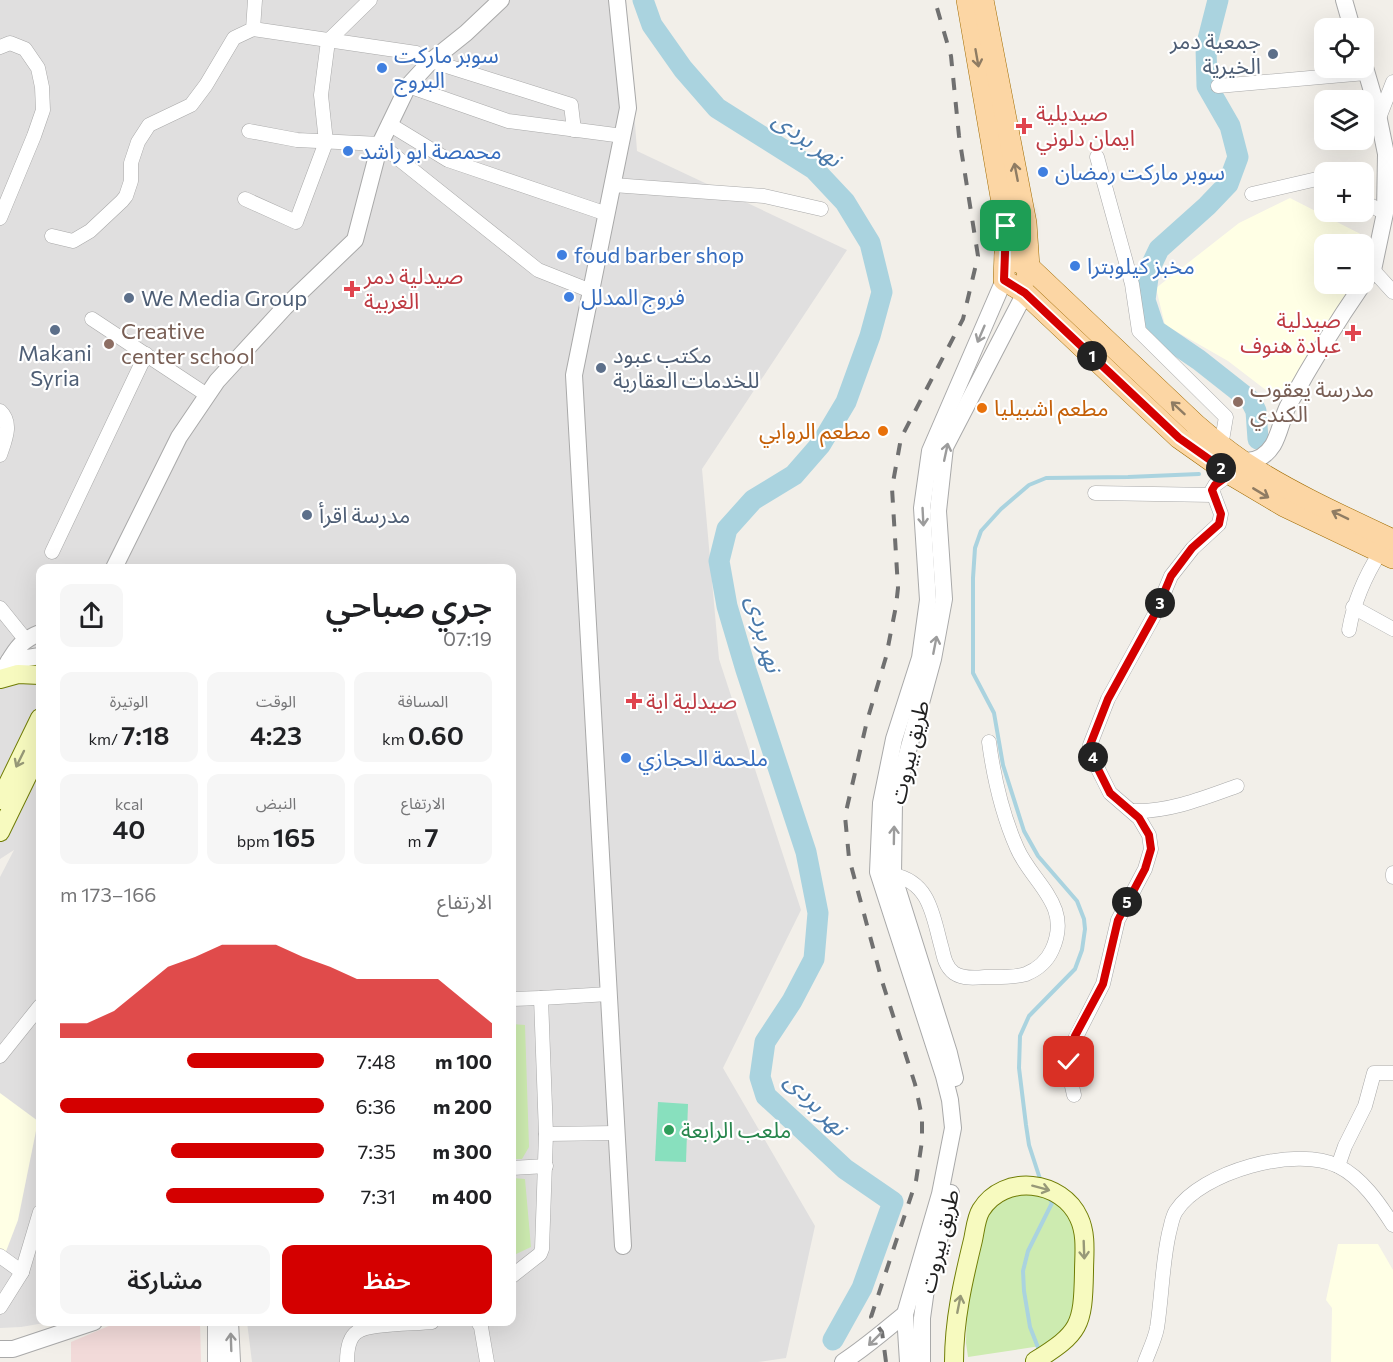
<!DOCTYPE html>
<html lang="ar">
<head>
<meta charset="utf-8">
<style>
  body { margin:0; font-family:Commissioner,"Noto Sans Arabic",sans-serif; background:#f6f6f6; color:#202124; direction:rtl; height:100vh; display:flex; flex-direction:column; font-size:22px; white-space:nowrap }
  * { box-sizing:border-box; margin:0 }
  p { font-size:20px; color:#757577 }
  .icon { flex:none; width:33px; height:33px; fill:none; stroke:currentColor; stroke-width:2; stroke-linecap:round; stroke-linejoin:round }
  .map { position:relative; flex:1; overflow:hidden; direction:ltr }
  .sheet { position:absolute; left:36px; top:564px; width:480px; height:762px; display:flex; flex-direction:column; background:#fff; border-radius:12px; box-shadow:0 6px 24px #0002; direction:rtl }
  .sheet>* { flex:none }
  .tools { position:absolute; left:1314px; top:18px; display:grid; gap:12px }
  .tools a { display:grid; place-items:center; width:60px; height:60px; border-radius:12px; background:#fff; box-shadow:0 6px 24px #0002; font-size:30px }
  .pin { position:absolute; display:grid; place-items:center; width:51px; height:51px; color:#fff; margin:-26px; border-radius:12px; box-shadow:0 3px 9px #0006 }
  .km { position:absolute; width:30px; height:30px; margin:-15px; border-radius:50%; background:#222; color:#fff; font-size:16px; line-height:30px; text-align:center }
  .round { display:grid; place-items:center; flex:none; width:63px; height:63px; border-radius:12px; background:#f6f6f6 }
  .summary { display:flex; align-items:center; justify-content:space-between; height:102px; padding:0 24px }
  h1 { font-size:33px; font-weight:600; line-height:45px }
  .stats { display:grid; grid-template-columns:repeat(3,1fr); gap:9px; height:102px; padding:6px 24px }
  .stats div { display:grid; align-content:center; border-radius:12px; background:#f6f6f6; text-align:center }
  .stats b { font-size:26px; font-weight:600 }
  .stats small { font-size:16px; font-weight:400 }
  .stats p { font-size:16px }
  .chart { height:168px; padding:12px 24px }
  .chart p { display:flex; justify-content:space-between }
  .chart svg { width:100%; height:108px; margin-top:6px; fill:#d40000; opacity:.7 }
  .button { display:flex; gap:12px; margin-top:auto; padding:12px 24px }
  .button a { flex:1; height:69px; border-radius:12px; background:#d40000; color:#fff; font-size:24px; font-weight:600; line-height:69px; text-align:center }
  .button a+a { background:#f6f6f6; color:#202124 }
  ul { padding:0 24px; list-style:none; font-size:20px }
  li { display:grid; grid-template-columns:96px 72px 1fr; align-items:center; height:45px }
  li i { height:15px; border-radius:8px; background:#d40000 }
  .map>svg:first-child { display:block }
  .residential { fill:#e0dfdf }
  .commercial { fill:#f2dad9 }
  .education { fill:#ffffe5 }
  .grass { fill:#cdebb0 }
  .pitch { fill:#88e0be }
  .lines { fill:none; stroke-linecap:round; stroke-linejoin:round }
  .stream { stroke:#aad3df; stroke-width:4 }
  .river { stroke:#aad3df; stroke-width:21 }
  .minor-casing { stroke:#a9a9a9; stroke-width:15 }
  .tertiary-casing { stroke:#a9a9a9; stroke-width:18 }
  .secondary-casing { stroke:#707d05; stroke-width:20 }
  .primary-casing { stroke:#a06b00; stroke-width:22 }
  .minor { stroke:#fff; stroke-width:14 }
  .tertiary { stroke:#fff; stroke-width:16 }
  .secondary { stroke:#f7fabf; stroke-width:18 }
  .primary { stroke:#fcd6a4; stroke-width:21 }
  .rail { stroke:#707070; stroke-width:4; stroke-dasharray:12 12; stroke-linecap:butt }
  .oneway { stroke:#8f7c63 }
  .oneway2 { stroke:#9c9c9c }
  .oneway3 { stroke:#979978 }
  .route-casing { stroke:#fff; stroke-width:12 }
  .route { stroke:#d40000; stroke-width:8 }
  .service-dot { fill:#5c6f8a; stroke:#fff; stroke-width:2 }
  .shop-dot { fill:#3f7fe0; stroke:#fff; stroke-width:2 }
  .health-dot { fill:#e0444e; stroke:#fff; stroke-width:2 }
  .education-dot { fill:#8d6e63; stroke:#fff; stroke-width:2 }
  .food-dot { fill:#e8710a; stroke:#fff; stroke-width:2 }
  .leisure-dot { fill:#2e9e5b; stroke:#fff; stroke-width:2 }
  .labels { text-anchor:middle; stroke-width:4.5; stroke-linejoin:round; paint-order:stroke }
  .service-label { font-size:22px; fill:#4e5e75; stroke:#fff; text-anchor:start }
  .shop-label { font-size:22px; fill:#366cbe; stroke:#fff; text-anchor:start }
  .health-label { font-size:22px; fill:#be3a42; stroke:#fff; text-anchor:start }
  .education-label { font-size:22px; fill:#785e54; stroke:#fff; text-anchor:start }
  .food-label { font-size:22px; fill:#c56008; stroke:#fff; text-anchor:start }
  .street-label { font-size:22px; fill:#222; stroke:#fff }
  .leisure-label { font-size:22px; fill:#27864d; stroke:#fff; text-anchor:start }
  .water-label { font-size:24px; font-style:italic; fill:#4a7aab; stroke:#fff }
</style>
</head>
<body>
<div class="map">
<svg width="1393" height="1362" viewBox="0 0 1393 1362">
  <rect width="100%" height="100%" fill="#f2efe9"/>
  <path class="residential" d="M0,0H626L637,151L847,250L702,469L719,659L801,910L723,1068L815,1226L786,1358L758,1362H252L247,1322H512V568H40V1322H50L21,1327L0,1328V877L14,850L0,859Z"/>
  <path class="commercial" d="M118,1322H200L201,1362H71V1342Z"/>
  <g class="education">
    <path d="M1290,198L1382,245L1364,273V244H1324V284H1357L1280,401L1228,361L1165,325L1156,288L1239,223Z"/>
    <path d="M0,1093L38,1121L18,1220L5,1254L0,1249Z"/>
    <path d="M1338,1244H1378L1393,1270V1362H1331L1332,1308L1326,1300Z"/>
  </g>
  <g class="grass">
    <path d="M512,1024L525,1025L529,1147L522,1159H512Z"/>
    <path d="M512,1178L525,1179L531,1247L512,1256Z"/>
    <path d="M1014,1194H1039L1060,1204L1076,1228L1077,1304L1069,1325L1047,1345L968,1357L966,1343L967,1304L982,1229L989,1212Z"/>
  </g>
  <path class="pitch" d="M658,1102L688,1104L686,1162L655,1161Z"/>
  <g class="lines">
    <g class="stream">
      <path d="M1041,1182L1029,1145L1026,1125L1019,1068L1020,1036L1029,1016L1075,969L1082,950L1085,929L1084,919L1077,901L1038,856L1024,831L1003,765L994,713L973,673V578L975,548L981,531L1001,509L1029,485L1046,478L1128,477L1199,474"/>
      <path d="M1039,1350L1030,1327L1024,1291L1023,1271L1028,1251L1052,1203L1050,1199"/>
    </g>
    <g class="river">
      <path d="M643,0L652,25L683,69L717,108L814,169L845,202L870,243L882,292L870,336L846,402L821,444L794,475L753,500L727,529L719,561L727,606L746,670L806,852L818,913L814,959L792,1001L765,1042L760,1077L766,1096L801,1128L845,1169L893,1202L862,1288L833,1340"/>
      <path d="M1218,0L1206,47L1207,86L1230,126L1238,157L1228,184L1207,206L1159,249L1149,270L1145,300L1155,330L1199,360L1251,401L1256,411L1258,439"/>
    </g>
    <defs>
      <g id="minor">
        <path d="M253,29L416,53L431,61L571,105L574,130"/>
        <path d="M0,47L10,43L25,49L38,68L42,87L43,110L34,136L0,218"/>
        <path d="M408,86L508,121L623,136"/>
        <path d="M1218,86L1366,73"/>
        <path d="M1379,118L1393,82"/>
        <path d="M389,124L448,160L607,214"/>
        <path d="M249,131L297,140L380,144L538,270L591,291"/>
        <path d="M1097,157L1132,284L1139,331L1226,417L1221,446"/>
        <path d="M613,185L764,196L821,209"/>
        <path d="M1252,194L1317,179L1324,183"/>
        <path d="M245,199L296,222L326,142L321,95L328,41L370,0"/>
        <path d="M1364,202L1385,213"/>
        <path d="M52,236L73,241L90,231L122,201L126,196L131,181V163L138,142L149,125L191,105L206,85L234,38L253,29L255,0"/>
        <path d="M1373,270L1393,292"/>
        <path d="M92,319L207,395"/>
        <path d="M0,411C13,423 5,440 0,455"/>
        <path d="M1095,493L1213,495"/>
        <path d="M52,552L146,354"/>
        <path d="M1353,607L1393,629"/>
        <path d="M0,608L25,639"/>
        <path d="M1349,630C1354,601 1365,576 1381,551"/>
        <path d="M1133,811C1169,812 1204,798 1237,786"/>
        <path d="M1393,873V877"/>
        <path d="M893,875C931,882 933,918 942,949C944,958 946,967 954,973C963,979 975,978 985,977C998,977 1013,978 1026,974C1038,969 1047,961 1052,950C1073,905 1032,883 1017,848C1002,814 994,779 989,742"/>
        <path d="M541,998L609,994"/>
        <path d="M512,999L541,998L546,1134L542,1249L540,1254L512,1276"/>
        <path d="M0,1056L40,1006"/>
        <path d="M1074,1095L1069,1073L1072,1045L1103,984L1118,920L1145,869L1151,849L1149,835L1139,818L1110,793L1096,765L1090,745L1108,699L1156,612L1171,576L1193,548L1219,524L1221,514L1212,490L1215,485L1230,474"/>
        <path d="M546,1134L617,1133"/>
        <path d="M1338,1166L1345,1146L1365,1106L1374,1073H1393"/>
        <path d="M512,1168L546,1166"/>
        <path d="M0,1256L22,1272"/>
        <path d="M0,1307L22,1272L40,1212"/>
        <path d="M478,1322L481,1327L487,1362"/>
        <path d="M347,1362C347,1352 348,1338 357,1332C368,1323 415,1324 432,1322"/>
        <path d="M1145,1362C1149,1351 1155,1339 1157,1328C1162,1296 1162,1264 1169,1233C1171,1226 1172,1217 1176,1211C1201,1172 1296,1145 1338,1166C1362,1178 1379,1203 1393,1225"/>
      </g>
      <g id="tertiary">
        <path d="M617,0L628,108L574,375L623,1246"/>
        <path d="M1344,0L1352,28"/>
        <path d="M1364,64L1376,105L1386,154L1385,213L1373,270L1364,283"/>
        <path d="M1240,465L1243,461C1256,462 1266,456 1273,445C1280,433 1282,418 1288,406C1311,364 1336,323 1363,284"/>
        <path d="M114,568L179,437L217,381L285,307L355,240L380,144L408,86L431,61L466,33L501,0"/>
        <path d="M9,661L40,656"/>
        <path d="M0,675C14,655 16,642 40,633"/>
        <path d="M955,1078L949,1053L893,875L894,802L933,659L944,599L938,511L945,447L1025,293"/>
        <path d="M230,1322L232,1362"/>
        <path d="M0,1349H13L94,1322"/>
        <path d="M216,1362V1322"/>
        <path d="M843,1362C866,1347 884,1331 905,1314"/>
        <path d="M908,1362L905,1314L940,1194L953,1128L950,1100L944,1076L878,872L881,803L894,739L920,658L928,600L922,508L930,451L1004,280"/>
        <path d="M922,1362V1318L927,1282L936,1252L951,1193"/>
      </g>
      <g id="secondary">
        <path d="M0,679L18,674L40,675"/>
        <path d="M0,800L40,718"/>
        <path d="M0,832L40,750"/>
        <path d="M954,1362C954,1320 963,1281 973,1240C975,1231 976,1218 981,1210C1004,1173 1062,1180 1079,1218C1087,1235 1084,1255 1084,1272C1083,1326 1080,1333 1035,1361"/>
      </g>
      <g id="primary">
        <path d="M967,0L1006,226L1004,280L1025,293L1179,438L1230,474L1284,506L1393,558"/>
        <path d="M983,0L1026,223L1029,267L1027,277"/>
        <path d="M1005,256L1029,267L1195,424C1210,437 1226,450 1242,461C1289,492 1342,516 1393,540"/>
      </g>
    </defs>
    <use href="#minor" class="minor-casing"/>
    <use href="#tertiary" class="tertiary-casing"/>
    <use href="#secondary" class="secondary-casing"/>
    <use href="#primary" class="primary-casing"/>
    <use href="#minor" class="minor"/>
    <use href="#tertiary" class="tertiary"/>
    <use href="#secondary" class="secondary"/>
    <use href="#primary" class="primary"/>
    <path class="rail" d="M886,1362L882,1332L871,1317L916,1181L922,1141V1117L915,1084L882,981L849,858L845,816L867,721L886,657L896,606L898,588L892,488L901,438L963,319L978,256L959,136L951,56L937,8L933,0"/>
  </g>
  <defs><path id="oneway-shaft" d="M-6 0H5M1.5-3L5.5 0L1.5 3" fill="none" stroke-width="1.6" stroke-linecap="round" stroke-linejoin="round" transform="scale(1.5)"/></defs>
  <g class="oneway">
    <use href="#oneway-shaft" transform="translate(977 58) rotate(80)"/>
    <use href="#oneway-shaft" transform="translate(1016 172) rotate(-101)"/>
    <use href="#oneway-shaft" transform="translate(1178 408) rotate(-137)"/>
    <use href="#oneway-shaft" transform="translate(1261 493) rotate(31)"/>
    <use href="#oneway-shaft" transform="translate(1340 515) rotate(-154)"/>
  </g>
  <g class="oneway2">
    <use href="#oneway-shaft" transform="translate(981 334) rotate(113)"/>
    <use href="#oneway-shaft" transform="translate(946 452) rotate(-78)"/>
    <use href="#oneway-shaft" transform="translate(923 517) rotate(87)"/>
    <use href="#oneway-shaft" transform="translate(935 645) rotate(-79)"/>
    <use href="#oneway-shaft" transform="translate(894 835) rotate(-89)"/>
    <use href="#oneway-shaft" transform="translate(875 1339) rotate(135)"/>
    <use href="#oneway-shaft" transform="translate(231 1342) rotate(-92)"/>
  </g>
  <g class="oneway3">
    <use href="#oneway-shaft" transform="translate(20 759) rotate(116)"/>
    <use href="#oneway-shaft" transform="translate(1041 1188) rotate(15)"/>
    <use href="#oneway-shaft" transform="translate(1084 1250) rotate(88)"/>
    <use href="#oneway-shaft" transform="translate(959 1304) rotate(-79)"/>
  </g>
  <g class="lines">
    <defs>
      <path id="route" d="M1006,226L1004,280L1025,293L1179,438L1230,474L1215,485L1212,490L1221,514L1219,524L1192,548L1171,576L1156,612L1108,699L1090,745L1096,765L1110,793L1139,818L1149,835L1151,849L1145,869L1118,920L1103,984L1075,1036L1069,1062"/>
    </defs>
    <use href="#route" class="route-casing"/>
    <use href="#route" class="route"/>
  </g>
  <g class="service-dot">
    <circle cx="1273" cy="54" r="6"/>
    <circle cx="129" cy="298" r="6"/>
    <circle cx="55" cy="330" r="6"/>
    <circle cx="601" cy="368" r="6"/>
    <circle cx="307" cy="515" r="6"/>
  </g>
  <g class="shop-dot">
    <circle cx="382" cy="68" r="6"/>
    <circle cx="348" cy="151" r="6"/>
    <circle cx="1043" cy="172" r="6"/>
    <circle cx="562" cy="255" r="6"/>
    <circle cx="1075" cy="266" r="6"/>
    <circle cx="569" cy="297" r="6"/>
    <circle cx="626" cy="758" r="6"/>
  </g>
  <g class="health-dot">
    <path d="M1021 117h6v6h6v6h-6v6h-6v-6h-6v-6h6z"/>
    <path d="M349 280h6v6h6v6h-6v6h-6v-6h-6v-6h6z"/>
    <path d="M1350 324h6v6h6v6h-6v6h-6v-6h-6v-6h6z"/>
    <path d="M631 692h6v6h6v6h-6v6h-6v-6h-6v-6h6z"/>
  </g>
  <g class="education-dot">
    <circle cx="109" cy="344" r="6"/>
    <circle cx="1238" cy="402" r="6"/>
  </g>
  <g class="food-dot">
    <circle cx="982" cy="408" r="6"/>
    <circle cx="883" cy="431" r="6"/>
  </g>
  <circle class="leisure-dot" cx="669" cy="1130" r="6"/>
  <g class="labels">
    <g class="service-label">
      <text x="1261" y="49" text-anchor="end">جمعية دمر<tspan x="1261" dy="25">الخيرية</tspan></text>
      <text x="141" y="306">We Media Group</text>
      <text x="55" y="361" text-anchor="middle">Makani<tspan x="55" dy="25">Syria</tspan></text>
      <text x="613" y="363">مكتب عبود<tspan x="613" dy="25">للخدمات العقارية</tspan></text>
      <text x="319" y="523">مدرسة اقرأ</text>
    </g>
    <g class="shop-label">
      <text x="394" y="63">سوبر ماركت<tspan x="394" dy="25">البروج</tspan></text>
      <text x="360" y="159">محمصة ابو راشد</text>
      <text x="1055" y="180">سوبر ماركت رمضان</text>
      <text x="574" y="263">foud barber shop</text>
      <text x="1087" y="274">مخبز كيلوبترا</text>
      <text x="581" y="305">فروج المدلل</text>
      <text x="638" y="766">ملحمة الحجازي</text>
    </g>
    <g class="health-label">
      <text x="1036" y="121">صيديلية<tspan x="1036" dy="25">ايمان دلوني</tspan></text>
      <text x="364" y="284">صيدلية دمر<tspan x="364" dy="25">الغربية</tspan></text>
      <text x="1341" y="328" text-anchor="end">صيدلية<tspan x="1341" dy="25">عبادة هنوف</tspan></text>
      <text x="646" y="709">صيدلية اية</text>
    </g>
    <g class="education-label">
      <text x="121" y="339">Creative<tspan x="121" dy="25">center school</tspan></text>
      <text x="1250" y="397">مدرسة يعقوب<tspan x="1250" dy="25">الكندي</tspan></text>
    </g>
    <g class="food-label">
      <text x="994" y="416">مطعم اشبيليا</text>
      <text x="871" y="439" text-anchor="end">مطعم الروابي</text>
    </g>
    <g class="street-label">
      <text transform="translate(909 752) rotate(-76)" y="8">طريق بيروت</text>
      <text transform="translate(939 1241) rotate(-76)" y="8">طريق بيروت</text>
    </g>
    <g class="leisure-label">
      <text x="681" y="1138">ملعب الرابعة</text>
    </g>
    <g class="water-label">
      <text transform="translate(807 139) rotate(36)" y="8">نهر بردى</text>
      <text transform="translate(764 634) rotate(75)" y="8">نهر بردى</text>
      <text transform="translate(816 1104) rotate(46)" y="8">نهر بردى</text>
    </g>
  </g>
</svg>
<div class="tools">
<a><svg class="icon" aria-label="locate" viewBox="0 0 24 24"><circle cx="12" cy="12" r="6"/><path d="M12 2v4M12 18v4M2 12h4M18 12h4"/></svg></a>
<a><svg class="icon" aria-label="layers" viewBox="0 0 24 24"><path d="M12 4l9 5-9 5-9-5zM3 14l9 5 9-5"/></svg></a>
<a>+</a>
<a>−</a>
</div>
<div class="pin" style="left:1006px;top:226px;background:#1e9e55"><svg class="icon" aria-label="arrive" viewBox="0 0 24 24"><path d="M6 21V4h12l-3 4 3 4H6"/></svg></div>
<div class="pin" style="left:1069px;top:1062px;background:#d93025"><svg class="icon" aria-label="check" viewBox="0 0 24 24"><path d="M5 12l5 5 9-10"/></svg></div>
<b class="km" style="left:1092px;top:356px">1</b>
<b class="km" style="left:1221px;top:468px">2</b>
<b class="km" style="left:1160px;top:603px">3</b>
<b class="km" style="left:1093px;top:757px">4</b>
<b class="km" style="left:1127px;top:902px">5</b>
<section class="sheet">
<div class="summary"><div><h1>جري صباحي</h1><p>07:19</p></div><a class="round"><svg class="icon" aria-label="share" viewBox="0 0 24 24"><path d="M12 15V3M7 8l5-5 5 5M5 13v7h14v-7"/></svg></a></div>
<div class="stats">
<div><p>المسافة</p><b>0.60<small> km</small></b></div>
<div><p>الوقت</p><b>4:23</b></div>
<div><p>الوتيرة</p><b>7:18<small> /km</small></b></div>
</div>
<div class="stats">
<div><p>الارتفاع</p><b>7<small> m</small></b></div>
<div><p>النبض</p><b>165<small> bpm</small></b></div>
<div><p>kcal</p><b>40</b></div>
</div>
<div class="chart"><p><span>الارتفاع</span>166–173 m</p>
<svg viewBox="0 0 160 44" preserveAspectRatio="none"><path d="M0 44V38L10 38L20 33L30 24L40 15L50 11L60 6L70 6L80 6L90 11L100 15L110 20L120 20L130 20L140 20L150 29L160 38V44z"/></svg>
</div>
<ul>
<li><b>100 m</b>7:48<i style="width:52%"></i></li>
<li><b>200 m</b>6:36<i style="width:100%"></i></li>
<li><b>300 m</b>7:35<i style="width:58%"></i></li>
<li><b>400 m</b>7:31<i style="width:60%"></i></li>
</ul>
<div class="button"><a>حفظ</a><a>مشاركة</a></div>
</section>
</div>
</body>
</html>
